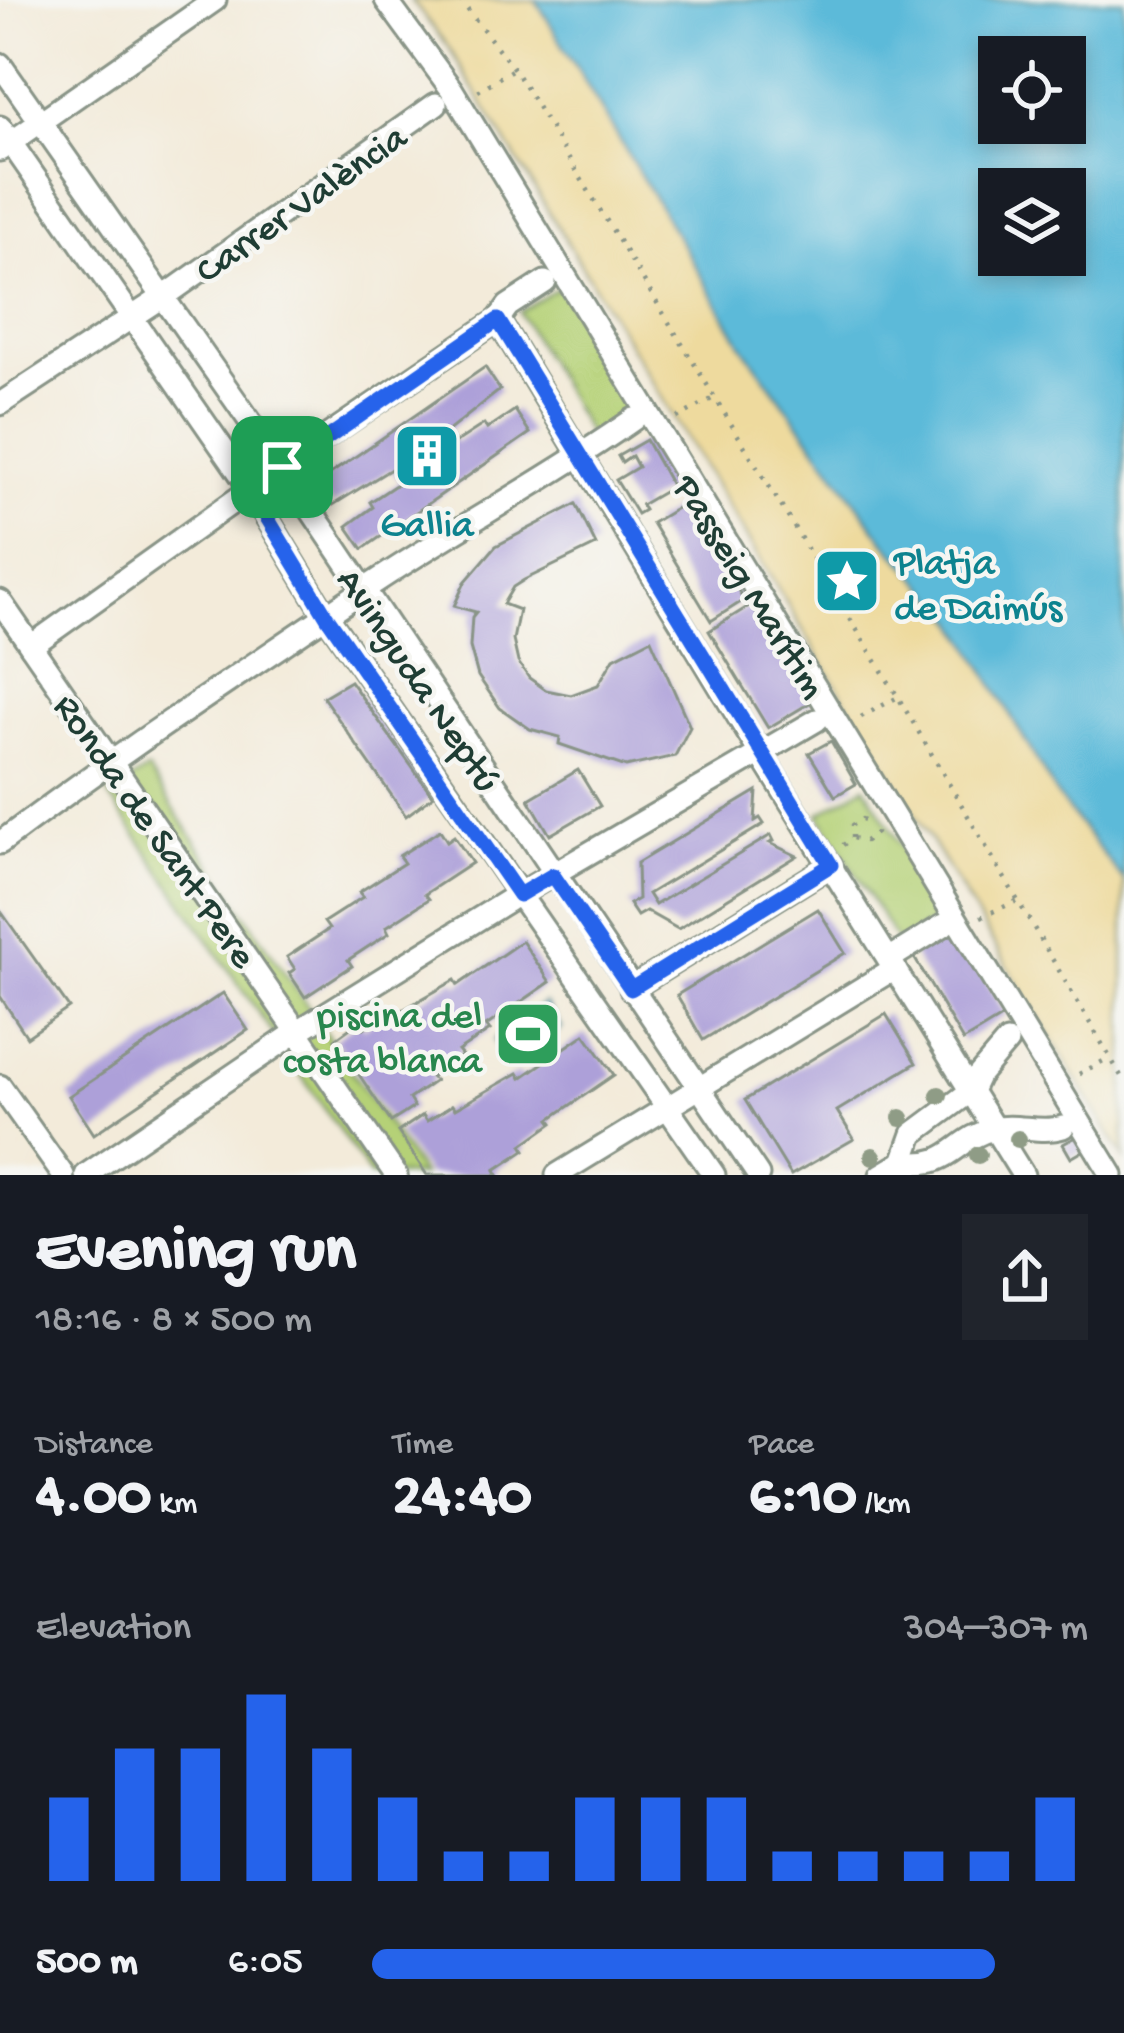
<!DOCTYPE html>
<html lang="en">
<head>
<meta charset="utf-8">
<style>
  body { margin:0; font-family:"Gochi Hand",sans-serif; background:#20242c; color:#f1f3f6; height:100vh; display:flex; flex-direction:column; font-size:45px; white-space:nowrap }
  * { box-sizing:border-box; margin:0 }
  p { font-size:39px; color:#9ea1a6 }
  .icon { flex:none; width:66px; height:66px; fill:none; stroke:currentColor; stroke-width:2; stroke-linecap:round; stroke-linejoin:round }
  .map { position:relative; height:1175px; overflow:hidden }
  .side { display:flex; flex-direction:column; background:#171b24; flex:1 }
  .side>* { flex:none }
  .controls { position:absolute; left:978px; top:36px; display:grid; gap:24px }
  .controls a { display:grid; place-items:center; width:108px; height:108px; border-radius:0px; background:#171b24; box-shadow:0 6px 18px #0003; font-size:60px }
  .pin { position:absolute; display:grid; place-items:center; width:102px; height:102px; color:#fff; margin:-51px; border-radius:24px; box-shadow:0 6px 18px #0006 }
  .round { display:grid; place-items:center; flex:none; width:126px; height:126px; border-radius:0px; background:#20242c }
  .headline { display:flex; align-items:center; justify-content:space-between; height:204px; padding:0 36px }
  h1 { font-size:66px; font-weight:800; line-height:90px }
  .figures { display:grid; grid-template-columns:repeat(3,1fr); gap:18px; height:204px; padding:12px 36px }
  .figures div { display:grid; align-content:center }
  .figures b { font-size:60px; font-weight:800 }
  .figures small { font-size:33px; font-weight:400 }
  .figures p { font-size:33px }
  .chart { height:336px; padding:24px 36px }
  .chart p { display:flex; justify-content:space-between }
  .chart svg { width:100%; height:216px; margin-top:12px; stroke:#2563eb; stroke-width:6 }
  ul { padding:0 36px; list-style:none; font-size:39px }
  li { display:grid; grid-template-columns:192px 144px 1fr; align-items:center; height:90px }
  li i { height:30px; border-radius:15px; background:#2563eb }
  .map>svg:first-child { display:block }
  .green { fill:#b5d177; stroke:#6a8756; stroke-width:3 }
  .sand { fill:#eeda9e; stroke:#868c69; stroke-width:3 }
  .water { fill:#5bbad9; stroke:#3d7c86; stroke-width:3; fill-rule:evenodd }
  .building { fill:#ada0d9 }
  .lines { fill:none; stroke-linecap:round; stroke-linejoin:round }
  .street-casing { stroke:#899487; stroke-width:27 }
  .path { stroke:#899487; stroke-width:4.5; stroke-dasharray:3 9; stroke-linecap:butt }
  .street { stroke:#fff; stroke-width:21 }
  .tree { fill:#8f9c86 }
  .route-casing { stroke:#fff; stroke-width:24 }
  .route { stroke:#2563eb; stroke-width:15 }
  .labels { text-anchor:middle; stroke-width:9; stroke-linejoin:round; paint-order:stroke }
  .street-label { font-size:39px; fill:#1f3d34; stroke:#f6f6f2 }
  .culture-label { font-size:39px; fill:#0d838f; stroke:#f6f6f2 }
  .leisure-label { font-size:39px; fill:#27864d; stroke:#f6f6f2; text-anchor:end }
</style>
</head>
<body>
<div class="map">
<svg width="1124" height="1175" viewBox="0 0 1124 1175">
  <rect width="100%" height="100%" fill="#f6f6f2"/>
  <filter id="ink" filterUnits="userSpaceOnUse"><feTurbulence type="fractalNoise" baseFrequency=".00833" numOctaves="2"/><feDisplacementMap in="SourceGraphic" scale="24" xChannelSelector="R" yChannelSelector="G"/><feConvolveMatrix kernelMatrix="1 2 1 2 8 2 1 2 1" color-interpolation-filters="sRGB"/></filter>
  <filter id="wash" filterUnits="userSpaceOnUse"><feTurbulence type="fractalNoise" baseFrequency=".004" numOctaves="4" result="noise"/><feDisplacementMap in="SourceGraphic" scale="48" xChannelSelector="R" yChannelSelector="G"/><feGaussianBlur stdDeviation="2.7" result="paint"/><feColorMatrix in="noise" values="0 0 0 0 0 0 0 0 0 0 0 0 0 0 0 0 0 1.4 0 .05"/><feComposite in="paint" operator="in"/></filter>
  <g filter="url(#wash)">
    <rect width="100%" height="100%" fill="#f3ebda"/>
    <g class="green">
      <path d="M560,287L636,409L591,439L519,312Z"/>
      <path d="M148,770L184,824L422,1175H370L108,794Z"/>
      <path d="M865,786L943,915L898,943L819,814Z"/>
    </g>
    <path class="sand" d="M411,0H536L744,348L886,543L955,619L1058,797L1124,881V1158L449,48Z"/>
    <g class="water">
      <path d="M536,0H1124V881L1058,797L955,619L886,543L744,348ZM999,57H1065V123H999ZM999,189H1065V255H999Z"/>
      <path d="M544,1003L562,1028L512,1064L494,1040Z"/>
    </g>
    <g id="blocks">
      <g class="building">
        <path d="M485,367L500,390L448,431L455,443L484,424L487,429L515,410L530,433L363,549L347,526L373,507L370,502L400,482L391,469L333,505L317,483Z"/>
        <path d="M646,440L672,487L641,505L644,510L637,514L616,480L638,467L632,456L622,463L618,456Z"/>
        <path d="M685,503L744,600L711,621L652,523Z"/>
        <path d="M576,504L596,545L524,580L513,587L503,604L519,610L513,640L518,662L529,678L546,690L571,695L598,685L614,658L651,639L690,727L675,756L626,767L559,744L560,737L530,729L500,708L478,676L470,647L472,617L476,612L454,606L465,582L496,546Z"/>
        <path d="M754,603L813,701L768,728L709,631Z"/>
        <path d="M350,681L433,796L406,816L323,697Z"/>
        <path d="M831,741L856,784L835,796L809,753Z"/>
        <path d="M578,770L600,806L550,835L529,799Z"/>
        <path d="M757,791L755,821L760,818L764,824L648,894L655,905L771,835L774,841L770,843L797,856L678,929L646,911L637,916L629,904L638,899L637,863Z"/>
        <path d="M440,830L447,841L454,836L472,863L425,894L429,899L386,927L389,933L348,960L352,966L305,997L289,973L295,969L287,957L329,929L324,922L363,897L359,892L404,863L399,856Z"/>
        <path d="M818,909L845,953L703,1040L677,995Z"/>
        <path d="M0,910L69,1008L27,1037L0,996Z"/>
        <path d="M954,927L1006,1015L963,1041L911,952Z"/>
        <path d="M522,941L550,982L486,1026L490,1030L458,1051L462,1056L431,1077L435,1081L409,1099L414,1107L391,1122L335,1039L360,1021L364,1028L389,1011L392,1016L455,980L458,985Z"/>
        <path d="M223,993L248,1030L94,1134L69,1096Z"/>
        <path d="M886,1014L916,1063L837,1111L854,1139L791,1175L745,1100Z"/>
        <path d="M585,1034L614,1075L550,1119L553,1123L522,1145L525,1150L495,1170L498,1175H427L398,1132L423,1115L427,1121L452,1105L455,1109L518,1073L521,1078Z"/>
        <path d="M1082,1134L1090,1147L1071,1158L1063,1144Z"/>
      </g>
    </g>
  </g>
  <g filter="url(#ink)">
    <use href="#blocks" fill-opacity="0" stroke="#899487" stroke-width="3"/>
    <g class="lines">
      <defs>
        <g id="street">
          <path d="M386,0L452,90L1112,1175"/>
          <path d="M0,64L282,467L758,1175"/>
          <path d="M0,127L241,475L327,617L714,1175"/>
          <path d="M0,150L215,0"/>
          <path d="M545,282L508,306L498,320L765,761L1023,1175"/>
          <path d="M0,404L172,291L436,104"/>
          <path d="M0,601L396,1175"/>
          <path d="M31,646L289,462L498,320"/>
          <path d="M0,843C117,754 241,674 362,591C450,531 546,481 634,419"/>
          <path d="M889,959L944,925"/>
          <path d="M631,989L831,865"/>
          <path d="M0,1086L63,1175"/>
          <path d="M903,1162L913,1134L971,1091L978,1076L1007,1042"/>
          <path d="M86,1175L298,1031L509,900L817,720"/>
          <path d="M557,1175L895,968"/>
          <path d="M881,1175L903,1162C952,1169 954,1139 993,1129C1015,1123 1040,1134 1063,1127"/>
        </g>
      </defs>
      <use href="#street" class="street-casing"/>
      <g class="path">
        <path d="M460,0L514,69L898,697L1124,1081"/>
        <path d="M478,91L513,69"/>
        <path d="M677,418L712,399"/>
        <path d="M861,717L898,697"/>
        <path d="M852,838V825L862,819L867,821"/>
        <path d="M843,845L852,838L865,841L876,833V829"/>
        <path d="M981,917L1017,901"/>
        <path d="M1079,1074L1109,1058"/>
      </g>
      <use href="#street" class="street"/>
    </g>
    <g class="tree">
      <circle cx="939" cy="1095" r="9"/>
      <circle cx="901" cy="1118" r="9"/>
      <circle cx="1018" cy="1139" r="9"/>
      <circle cx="978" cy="1155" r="9"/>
      <circle cx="873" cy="1156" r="9"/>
    </g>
  </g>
  <g class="lines" filter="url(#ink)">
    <defs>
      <path id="route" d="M498,320L831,865L631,989L553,875L519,895L327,617L251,491Z"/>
    </defs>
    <use href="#route" class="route-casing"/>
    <use href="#route" class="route"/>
  </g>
  <defs>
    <symbol id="building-square" viewBox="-11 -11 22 22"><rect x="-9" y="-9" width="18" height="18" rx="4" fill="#0f9aa8" stroke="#f6f6f2"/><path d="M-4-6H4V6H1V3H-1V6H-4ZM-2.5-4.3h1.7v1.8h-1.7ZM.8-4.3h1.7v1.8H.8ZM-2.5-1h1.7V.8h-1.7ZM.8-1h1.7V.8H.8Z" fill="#fff"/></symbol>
    <symbol id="sight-square" viewBox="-11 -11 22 22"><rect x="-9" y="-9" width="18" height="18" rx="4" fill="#0f9aa8" stroke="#f6f6f2"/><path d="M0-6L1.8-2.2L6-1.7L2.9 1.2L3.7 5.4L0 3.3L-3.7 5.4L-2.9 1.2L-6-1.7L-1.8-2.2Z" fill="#fff"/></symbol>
    <symbol id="stadium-square" viewBox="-11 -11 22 22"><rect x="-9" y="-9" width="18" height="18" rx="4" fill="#2e9e5b" stroke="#f6f6f2"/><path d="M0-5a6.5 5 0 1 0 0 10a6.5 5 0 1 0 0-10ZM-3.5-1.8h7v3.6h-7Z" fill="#fff"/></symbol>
  </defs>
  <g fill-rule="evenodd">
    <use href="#building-square" x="389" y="418" width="76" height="76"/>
    <use href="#sight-square" x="809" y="543" width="76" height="76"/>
    <use href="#stadium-square" x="490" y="996" width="76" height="76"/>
  </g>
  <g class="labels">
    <g class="street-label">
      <text transform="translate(299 201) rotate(-35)" y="14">Carrer València</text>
      <text transform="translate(753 585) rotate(58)" y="14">Passeig Marítim</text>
      <text transform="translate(421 678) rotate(56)" y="14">Avinguda Neptú</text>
      <text transform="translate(158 829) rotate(55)" y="14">Ronda de Sant Pere</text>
    </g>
    <g class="culture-label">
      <text x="427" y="535">Gallia</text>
      <text x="894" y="573" text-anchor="start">Platja<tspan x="894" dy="45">de Daimús</tspan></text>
    </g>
    <g class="leisure-label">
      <text x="482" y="1026">piscina del<tspan x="482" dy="45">costa blanca</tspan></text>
    </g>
  </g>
</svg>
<div class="controls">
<a><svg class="icon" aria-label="locate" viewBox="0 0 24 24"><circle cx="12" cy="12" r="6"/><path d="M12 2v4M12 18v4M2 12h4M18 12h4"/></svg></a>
<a><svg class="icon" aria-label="layers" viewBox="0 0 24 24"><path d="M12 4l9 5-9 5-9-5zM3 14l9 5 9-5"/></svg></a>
</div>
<div class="pin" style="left:282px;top:467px;background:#1e9e55"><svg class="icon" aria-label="arrive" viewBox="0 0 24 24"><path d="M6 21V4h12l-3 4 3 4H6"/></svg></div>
</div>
<section class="side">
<div class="headline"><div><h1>Evening run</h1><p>18:16 · 8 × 500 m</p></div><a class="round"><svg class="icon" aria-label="share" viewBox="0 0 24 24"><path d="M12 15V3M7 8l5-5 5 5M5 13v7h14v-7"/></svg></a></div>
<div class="figures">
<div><p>Distance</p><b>4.00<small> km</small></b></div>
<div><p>Time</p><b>24:40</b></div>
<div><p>Pace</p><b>6:10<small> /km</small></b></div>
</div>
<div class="chart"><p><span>Elevation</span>304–307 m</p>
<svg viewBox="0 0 160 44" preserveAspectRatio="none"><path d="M5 44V27M15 44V17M25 44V17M35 44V6M45 44V17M55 44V27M65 44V38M75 44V38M85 44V27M95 44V27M105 44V27M115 44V38M125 44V38M135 44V38M145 44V38M155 44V27"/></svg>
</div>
<ul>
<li><b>500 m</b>6:05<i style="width:87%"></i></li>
</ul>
</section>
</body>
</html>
